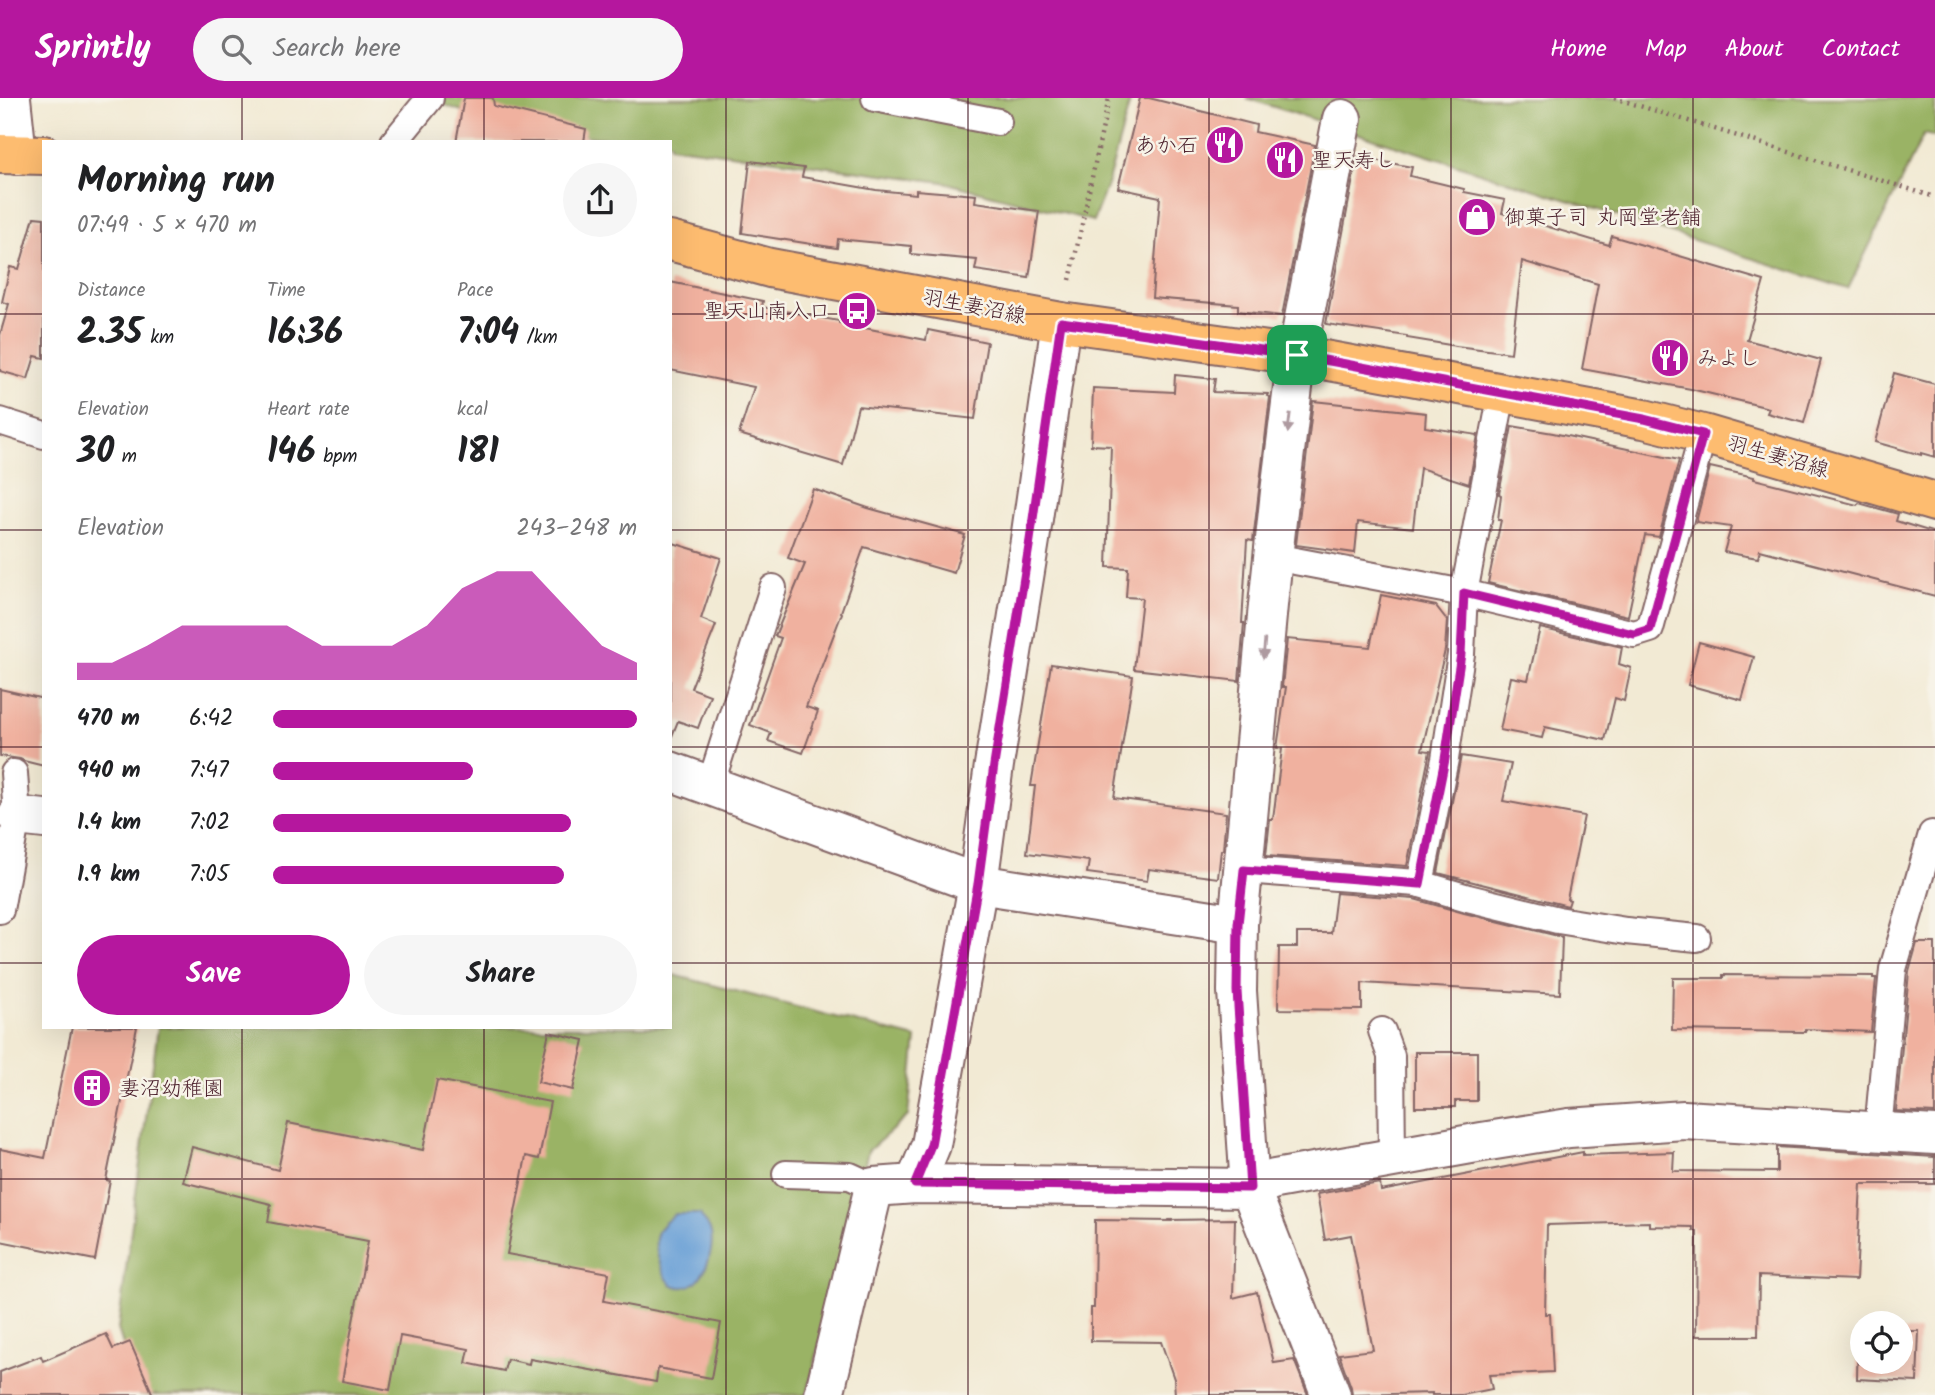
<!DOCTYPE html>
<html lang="en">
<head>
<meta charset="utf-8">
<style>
  body { margin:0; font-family:Kalam,"Klee One",sans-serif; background:#f6f6f6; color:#202124; height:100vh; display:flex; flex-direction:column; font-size:26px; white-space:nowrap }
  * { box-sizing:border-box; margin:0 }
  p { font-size:23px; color:#757577 }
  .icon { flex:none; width:38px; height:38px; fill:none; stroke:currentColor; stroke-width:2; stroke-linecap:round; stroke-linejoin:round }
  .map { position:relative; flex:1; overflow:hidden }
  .details { position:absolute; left:42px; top:42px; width:630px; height:889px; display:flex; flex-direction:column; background:#fff; border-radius:0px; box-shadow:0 7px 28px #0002 }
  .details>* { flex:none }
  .controls { position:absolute; left:1850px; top:1213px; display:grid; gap:14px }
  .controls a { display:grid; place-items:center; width:63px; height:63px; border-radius:50%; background:#fff; box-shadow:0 7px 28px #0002; font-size:35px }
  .pin { position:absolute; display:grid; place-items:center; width:60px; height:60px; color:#fff; margin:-30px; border-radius:14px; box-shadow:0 4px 10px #0006 }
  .round { display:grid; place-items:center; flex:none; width:74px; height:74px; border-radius:37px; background:#f6f6f6 }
  .summary { display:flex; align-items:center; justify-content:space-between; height:119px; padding:0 35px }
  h1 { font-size:38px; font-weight:600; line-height:52px }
  .stats { display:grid; grid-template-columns:repeat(3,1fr); gap:10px; height:119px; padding:7px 35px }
  .stats div { display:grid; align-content:center }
  .stats b { font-size:35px; font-weight:600 }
  .stats small { font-size:19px; font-weight:400 }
  .stats p { font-size:19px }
  .chart { height:196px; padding:14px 35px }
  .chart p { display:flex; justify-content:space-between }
  .chart svg { width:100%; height:126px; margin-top:7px; fill:#b5179e; opacity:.7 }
  .button { display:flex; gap:14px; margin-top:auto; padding:14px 35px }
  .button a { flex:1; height:80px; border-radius:42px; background:#b5179e; color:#fff; font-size:28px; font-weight:600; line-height:80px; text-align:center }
  .button a+a { background:#f6f6f6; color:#202124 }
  ul { padding:0 35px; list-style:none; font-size:23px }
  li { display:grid; grid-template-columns:112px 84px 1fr; align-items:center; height:52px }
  li i { height:18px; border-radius:9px; background:#b5179e }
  header { display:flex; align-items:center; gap:42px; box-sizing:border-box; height:98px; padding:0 35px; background:#b5179e; color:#fff }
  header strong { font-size:33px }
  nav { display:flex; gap:38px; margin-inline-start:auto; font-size:24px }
  .search { width:490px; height:63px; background:#f6f6f6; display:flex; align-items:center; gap:18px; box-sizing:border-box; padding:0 24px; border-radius:38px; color:#757577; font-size:26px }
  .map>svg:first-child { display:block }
  .forest { fill:#9ab365; stroke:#726948; stroke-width:2 }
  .water { fill:#689fd6; stroke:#595f80; stroke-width:2 }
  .building { fill:#f0b19f }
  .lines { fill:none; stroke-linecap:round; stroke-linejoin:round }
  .service-casing { stroke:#856666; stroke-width:30 }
  .minor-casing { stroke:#856666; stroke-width:42 }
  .primary-casing { stroke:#856666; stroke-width:42 }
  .path { stroke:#856666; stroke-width:4.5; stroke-dasharray:2 5; stroke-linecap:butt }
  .service { stroke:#fff; stroke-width:26 }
  .minor { stroke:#fff; stroke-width:38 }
  .primary { stroke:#fdbc70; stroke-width:38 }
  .oneway { fill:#ae9aa0 }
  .route-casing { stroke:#fff; stroke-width:14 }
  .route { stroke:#b5179e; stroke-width:9 }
  .grid { fill:none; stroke:#4a1f2b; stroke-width:2; stroke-opacity:0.55 }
  .labels { text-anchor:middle; stroke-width:5; stroke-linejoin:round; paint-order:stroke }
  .poi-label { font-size:21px; fill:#4a1f2b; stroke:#f7f3e8; text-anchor:start }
  .street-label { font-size:21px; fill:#4a1f2b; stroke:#f7f3e8 }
</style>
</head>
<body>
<header>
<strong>Sprintly</strong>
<div class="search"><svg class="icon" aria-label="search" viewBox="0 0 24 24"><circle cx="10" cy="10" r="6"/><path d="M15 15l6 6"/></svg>Search here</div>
<nav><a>Home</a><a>Map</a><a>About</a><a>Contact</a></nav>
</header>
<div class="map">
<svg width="1935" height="1297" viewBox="0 0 1935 1297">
  <rect width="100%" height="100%" fill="#f7f3e8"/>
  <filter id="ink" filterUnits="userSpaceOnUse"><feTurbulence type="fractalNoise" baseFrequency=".0143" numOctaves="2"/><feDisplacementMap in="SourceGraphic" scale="14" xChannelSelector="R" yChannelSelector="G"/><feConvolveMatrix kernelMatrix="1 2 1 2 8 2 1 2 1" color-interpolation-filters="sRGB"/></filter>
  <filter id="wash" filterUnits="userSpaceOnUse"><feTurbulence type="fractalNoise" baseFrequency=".00686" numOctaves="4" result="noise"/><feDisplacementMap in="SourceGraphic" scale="28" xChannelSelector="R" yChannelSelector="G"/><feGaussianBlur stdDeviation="1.57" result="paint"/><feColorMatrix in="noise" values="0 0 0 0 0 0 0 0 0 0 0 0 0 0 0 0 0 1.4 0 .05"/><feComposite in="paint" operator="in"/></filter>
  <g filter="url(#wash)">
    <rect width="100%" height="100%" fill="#f2ead4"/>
    <g class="forest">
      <path d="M432,0H1131L1107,87L1093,123L943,84L670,48V44C612,44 555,35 498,22C474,16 453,13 432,0Z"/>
      <path d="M1246,0H1935V39L1924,36L1848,191Z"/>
      <path d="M670,876L916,940L908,1018L868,1053L807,1297H139L118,1231L158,929H670Z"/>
    </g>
    <path class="water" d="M675,1116H700C703,1122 710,1129 711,1135C715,1154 702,1197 675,1188C664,1185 654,1151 656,1140C658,1128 667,1123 675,1116Z"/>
    <g id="blocks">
      <g class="building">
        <path d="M464,0H493L494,8L586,31L584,44H456Z"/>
        <path d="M1140,0H1149L1256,27L1255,34L1315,47L1282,218L1238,213V207L1152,200L1160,99L1118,90Z"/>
        <path d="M1357,59L1412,69L1410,78L1464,91V94L1505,102L1502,115L1609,147L1612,138L1764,183L1747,242L1821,262L1804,325L1767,315L1769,310L1691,291L1582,271L1598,186L1522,163L1511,255L1456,248L1407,240V238L1326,226Z"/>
        <path d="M750,63L804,70L802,79L876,92L916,96V92L976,97L975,104L1039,113L1029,180L975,172L977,162L911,156V148L838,141L837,150L742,135Z"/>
        <path d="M34,119L44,120V260L35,258L28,281L0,273V237L9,206L2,204L10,169L19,171Z"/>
        <path d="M670,184L763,203L762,209L839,223V225L926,242L928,232L987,244L975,321L858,308L843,367L739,336L754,289L670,272Z"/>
        <path d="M1894,275L1935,286V359L1921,355V357L1875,344Z"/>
        <path d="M1175,277L1215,281L1213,294L1268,296L1267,298L1270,299L1253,443L1247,442L1242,525H1244L1239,583L1134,571L1142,500L1126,499L1128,470L1107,469L1111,348L1091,347L1093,290L1174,294Z"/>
        <path d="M1313,303L1426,315L1425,329L1478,337L1469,386L1420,370L1413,430L1358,424L1355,455L1296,447Z"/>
        <path d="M1512,328L1553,335L1679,362L1659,439L1645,437L1628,518L1488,485L1501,422H1498L1501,397L1499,396Z"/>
        <path d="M1710,369L1754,379V381L1857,407L1859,405L1898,416L1896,423L1935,435V498L1760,452L1758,460L1724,454L1731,429L1696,424Z"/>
        <path d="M813,391L868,410L965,437L954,475L864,449L841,514L842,515L806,609L818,613L803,655L768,643L771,635L750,627L781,540L775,538L805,466L788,460Z"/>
        <path d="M670,444L721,460L701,521L716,527L691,590L710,597L698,630L678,623L672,638L670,637Z"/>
        <path d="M1381,497L1436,508L1447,522L1445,552L1422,652L1430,653L1407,768L1266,758L1270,721H1273L1282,651L1277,650L1286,589H1282L1287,541L1370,549Z"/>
        <path d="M1540,530L1622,549L1619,566L1631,570L1624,603L1615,600L1605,642L1545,629L1542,640L1500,632L1511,579L1528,582Z"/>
        <path d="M1699,544L1754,559L1742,602L1688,587Z"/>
        <path d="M1051,566L1133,578L1114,700L1226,715L1223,752H1221L1218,780L1149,771L1147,783L1087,775L1089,763L1027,755L1035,688H1031Z"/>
        <path d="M0,591L44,601V668L24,663L20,661L0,658Z"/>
        <path d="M1461,658L1511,666L1503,703L1584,718L1567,801L1570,802L1568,808L1438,775Z"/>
        <path d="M1336,795L1414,801L1464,815L1562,839L1560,896L1362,885V912L1278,911L1279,849H1297V835H1331Z"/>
        <path d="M1917,845H1935V1015L1896,1013L1909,874Z"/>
        <path d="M1723,877L1873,878V880H1876L1871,934L1805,931V934L1672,932L1673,880H1723Z"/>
        <path d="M72,929H137L106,1082L110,1083L95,1162L0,1143V1051L45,1060Z"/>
        <path d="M549,934L584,942L573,992L538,984Z"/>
        <path d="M1415,954H1477V1003H1455V1009H1415Z"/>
        <path d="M437,982L550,1004L539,1061L526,1058L507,1156L609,1175L604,1203L721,1225L711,1280L658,1270L656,1284L530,1261L529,1266L507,1261L504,1273L466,1265L469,1251L400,1238L390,1292L342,1283L368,1143L268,1124L271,1106L183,1084L192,1049L278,1072L288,1025L423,1052Z"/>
        <path d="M1777,1049L1935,1059V1086H1861L1856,1182L1759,1178L1758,1238H1696L1697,1133H1693V1129L1649,1128V1124L1547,1127L1545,1216H1550L1553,1274L1489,1277L1492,1291L1462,1297H1432V1295L1352,1297L1351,1289L1339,1256L1373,1252L1351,1137L1325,1142L1317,1096L1380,1085L1381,1093L1583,1054V1057L1674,1054L1673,1073L1777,1074Z"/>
        <path d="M1235,1121L1233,1200L1257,1194L1274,1265L1294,1262L1308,1297H1175L1174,1281L1161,1244L1091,1243V1210H1094L1095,1122L1171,1123L1170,1122Z"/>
        <path d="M1858,1231H1862V1264H1900V1233H1919L1917,1284L1857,1281Z"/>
        <path d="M106,1236L113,1251L130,1244L153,1297H0V1274L41,1258L43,1263Z"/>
      </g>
    </g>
  </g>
  <g filter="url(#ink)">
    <use href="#blocks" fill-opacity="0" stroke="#856666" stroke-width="2"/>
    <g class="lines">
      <defs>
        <g id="service">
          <path d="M875,0L998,24"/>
          <path d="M394,44L430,0"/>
          <path d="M0,323L44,337"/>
          <path d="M1274,459L1464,495L1634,536L1650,531L1703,336"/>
          <path d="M710,688L773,490"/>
          <path d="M1244,772L1417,785L1468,800L1558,822L1626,833L1697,840"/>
          <path d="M1420,786L1445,661L1461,556L1464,495L1502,295"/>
          <path d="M0,812L17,718L14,675"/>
          <path d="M1382,933L1391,958L1392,1061"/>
          <path d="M1878,1033L1893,871L1932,736"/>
          <path d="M786,1076L850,1078L874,1089"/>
        </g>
        <g id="minor">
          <path d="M11,0L17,57"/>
          <path d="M670,673L978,786L1238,826"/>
          <path d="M17,718L44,721"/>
          <path d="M915,1086L931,1047L978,786L994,667L1030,442L1061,224"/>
          <path d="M824,1297L874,1089L915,1086L1250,1090L1275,1081L1482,1044L1569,1030L1684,1022L1935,1037"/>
          <path d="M1331,1297L1250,1090L1237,893L1238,826L1268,507L1280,394L1297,257L1342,21"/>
        </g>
        <g id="primary">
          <path d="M0,56L44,57"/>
          <path d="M670,143L770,170L1061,224L1297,257L1644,321L1703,336L1935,404"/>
        </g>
      </defs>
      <use href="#service" class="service-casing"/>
      <use href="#minor" class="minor-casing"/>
      <use href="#primary" class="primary-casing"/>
      <g class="path">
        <path d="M1614,0L1935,99"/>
        <path d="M1070,182L1109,0"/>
      </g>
      <use href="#service" class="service"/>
      <use href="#minor" class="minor"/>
      <use href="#primary" class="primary"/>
    </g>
    <defs><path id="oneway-solid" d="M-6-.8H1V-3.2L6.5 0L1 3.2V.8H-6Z" transform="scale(1.75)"/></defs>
    <g class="oneway">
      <use href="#oneway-solid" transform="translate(1289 325) rotate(97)"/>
      <use href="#oneway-solid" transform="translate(1264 551) rotate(95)"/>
    </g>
  </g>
  <g class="lines" filter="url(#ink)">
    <defs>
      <path id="route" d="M1061,224L1297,257L1644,321L1703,336L1650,531L1634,536L1464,495L1461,556L1445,661L1420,786L1244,772L1238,826L1237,893L1250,1090L915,1086L931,1047L978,786L994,667L1030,442Z"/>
    </defs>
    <use href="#route" class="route-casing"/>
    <use href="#route" class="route"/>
  </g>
  <path class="grid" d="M242,0V44M484,0V44M726,0V1297M968,0V1297M1209,0V1297M1451,0V1297M1693,0V1297M0,216H44M670,216H1935M0,432H44M670,432H1935M0,649H44M670,649H1935M0,865H44M670,865H1935M242,929V1297M484,929V1297M0,1081H1935"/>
  <defs>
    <symbol id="restaurant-disc" viewBox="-11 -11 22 22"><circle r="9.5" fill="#b5179e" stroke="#f7f3e8"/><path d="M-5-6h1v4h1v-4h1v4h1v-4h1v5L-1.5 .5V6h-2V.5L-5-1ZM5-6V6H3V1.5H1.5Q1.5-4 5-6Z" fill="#fff"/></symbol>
    <symbol id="shop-disc" viewBox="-11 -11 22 22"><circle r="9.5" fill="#b5179e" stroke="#f7f3e8"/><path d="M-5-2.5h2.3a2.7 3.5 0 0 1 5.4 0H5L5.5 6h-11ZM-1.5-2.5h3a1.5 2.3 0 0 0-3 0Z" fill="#fff"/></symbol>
    <symbol id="bus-disc" viewBox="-11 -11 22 22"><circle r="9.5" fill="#b5179e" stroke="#f7f3e8"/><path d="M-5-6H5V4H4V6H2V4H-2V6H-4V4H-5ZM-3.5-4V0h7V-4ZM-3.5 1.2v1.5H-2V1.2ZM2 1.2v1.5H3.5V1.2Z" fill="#fff"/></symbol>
    <symbol id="building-disc" viewBox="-11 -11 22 22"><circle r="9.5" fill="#b5179e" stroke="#f7f3e8"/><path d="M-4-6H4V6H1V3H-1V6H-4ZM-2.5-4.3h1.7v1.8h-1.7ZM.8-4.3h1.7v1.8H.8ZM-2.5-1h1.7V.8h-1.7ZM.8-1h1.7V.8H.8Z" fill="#fff"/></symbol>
  </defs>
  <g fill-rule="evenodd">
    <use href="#restaurant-disc" x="1203" y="25" width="44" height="44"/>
    <use href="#restaurant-disc" x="1263" y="40" width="44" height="44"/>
    <use href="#shop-disc" x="1455" y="97" width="44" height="44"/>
    <use href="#bus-disc" x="835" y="191" width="44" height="44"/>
    <use href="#restaurant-disc" x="1648" y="238" width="44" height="44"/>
    <use href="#building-disc" x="70" y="968" width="44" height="44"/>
  </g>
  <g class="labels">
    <g class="poi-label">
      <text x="1198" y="54" text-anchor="end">あか石</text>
      <text x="1312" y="69">聖天寿し</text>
      <text x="1504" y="126">御菓子司 丸岡堂老舗</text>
      <text x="830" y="220" text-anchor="end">聖天山南入口</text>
      <text x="1697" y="267">みよし</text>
      <text x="119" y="997">妻沼幼稚園</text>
    </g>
    <g class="street-label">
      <text transform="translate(974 208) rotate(11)" y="7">羽生妻沼線</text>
      <text transform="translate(1778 358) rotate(16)" y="7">羽生妻沼線</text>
    </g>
  </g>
</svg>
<div class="controls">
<a><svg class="icon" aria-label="locate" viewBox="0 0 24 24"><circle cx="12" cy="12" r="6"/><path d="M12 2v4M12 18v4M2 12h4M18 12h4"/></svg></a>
</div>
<div class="pin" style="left:1297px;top:257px;background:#1e9e55"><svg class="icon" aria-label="arrive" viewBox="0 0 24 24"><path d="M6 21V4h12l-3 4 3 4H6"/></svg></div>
<section class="details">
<div class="summary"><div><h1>Morning run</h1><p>07:49 · 5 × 470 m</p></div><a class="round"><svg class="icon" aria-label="share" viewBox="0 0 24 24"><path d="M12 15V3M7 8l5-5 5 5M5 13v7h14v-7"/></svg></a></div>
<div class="stats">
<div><p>Distance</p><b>2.35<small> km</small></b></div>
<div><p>Time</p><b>16:36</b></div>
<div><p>Pace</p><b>7:04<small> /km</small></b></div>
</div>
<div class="stats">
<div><p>Elevation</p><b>30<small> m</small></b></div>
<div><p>Heart rate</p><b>146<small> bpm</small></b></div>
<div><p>kcal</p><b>181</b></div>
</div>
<div class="chart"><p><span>Elevation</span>243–248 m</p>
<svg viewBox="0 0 160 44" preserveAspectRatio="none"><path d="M0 44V38L10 38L20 32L30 25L40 25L50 25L60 25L70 32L80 32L90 32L100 25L110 12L120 6L130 6L140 19L150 32L160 38V44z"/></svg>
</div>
<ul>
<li><b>470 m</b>6:42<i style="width:100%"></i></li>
<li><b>940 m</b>7:47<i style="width:55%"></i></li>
<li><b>1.4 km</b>7:02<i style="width:82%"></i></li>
<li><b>1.9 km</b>7:05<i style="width:80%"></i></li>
</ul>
<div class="button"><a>Save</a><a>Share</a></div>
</section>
</div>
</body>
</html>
